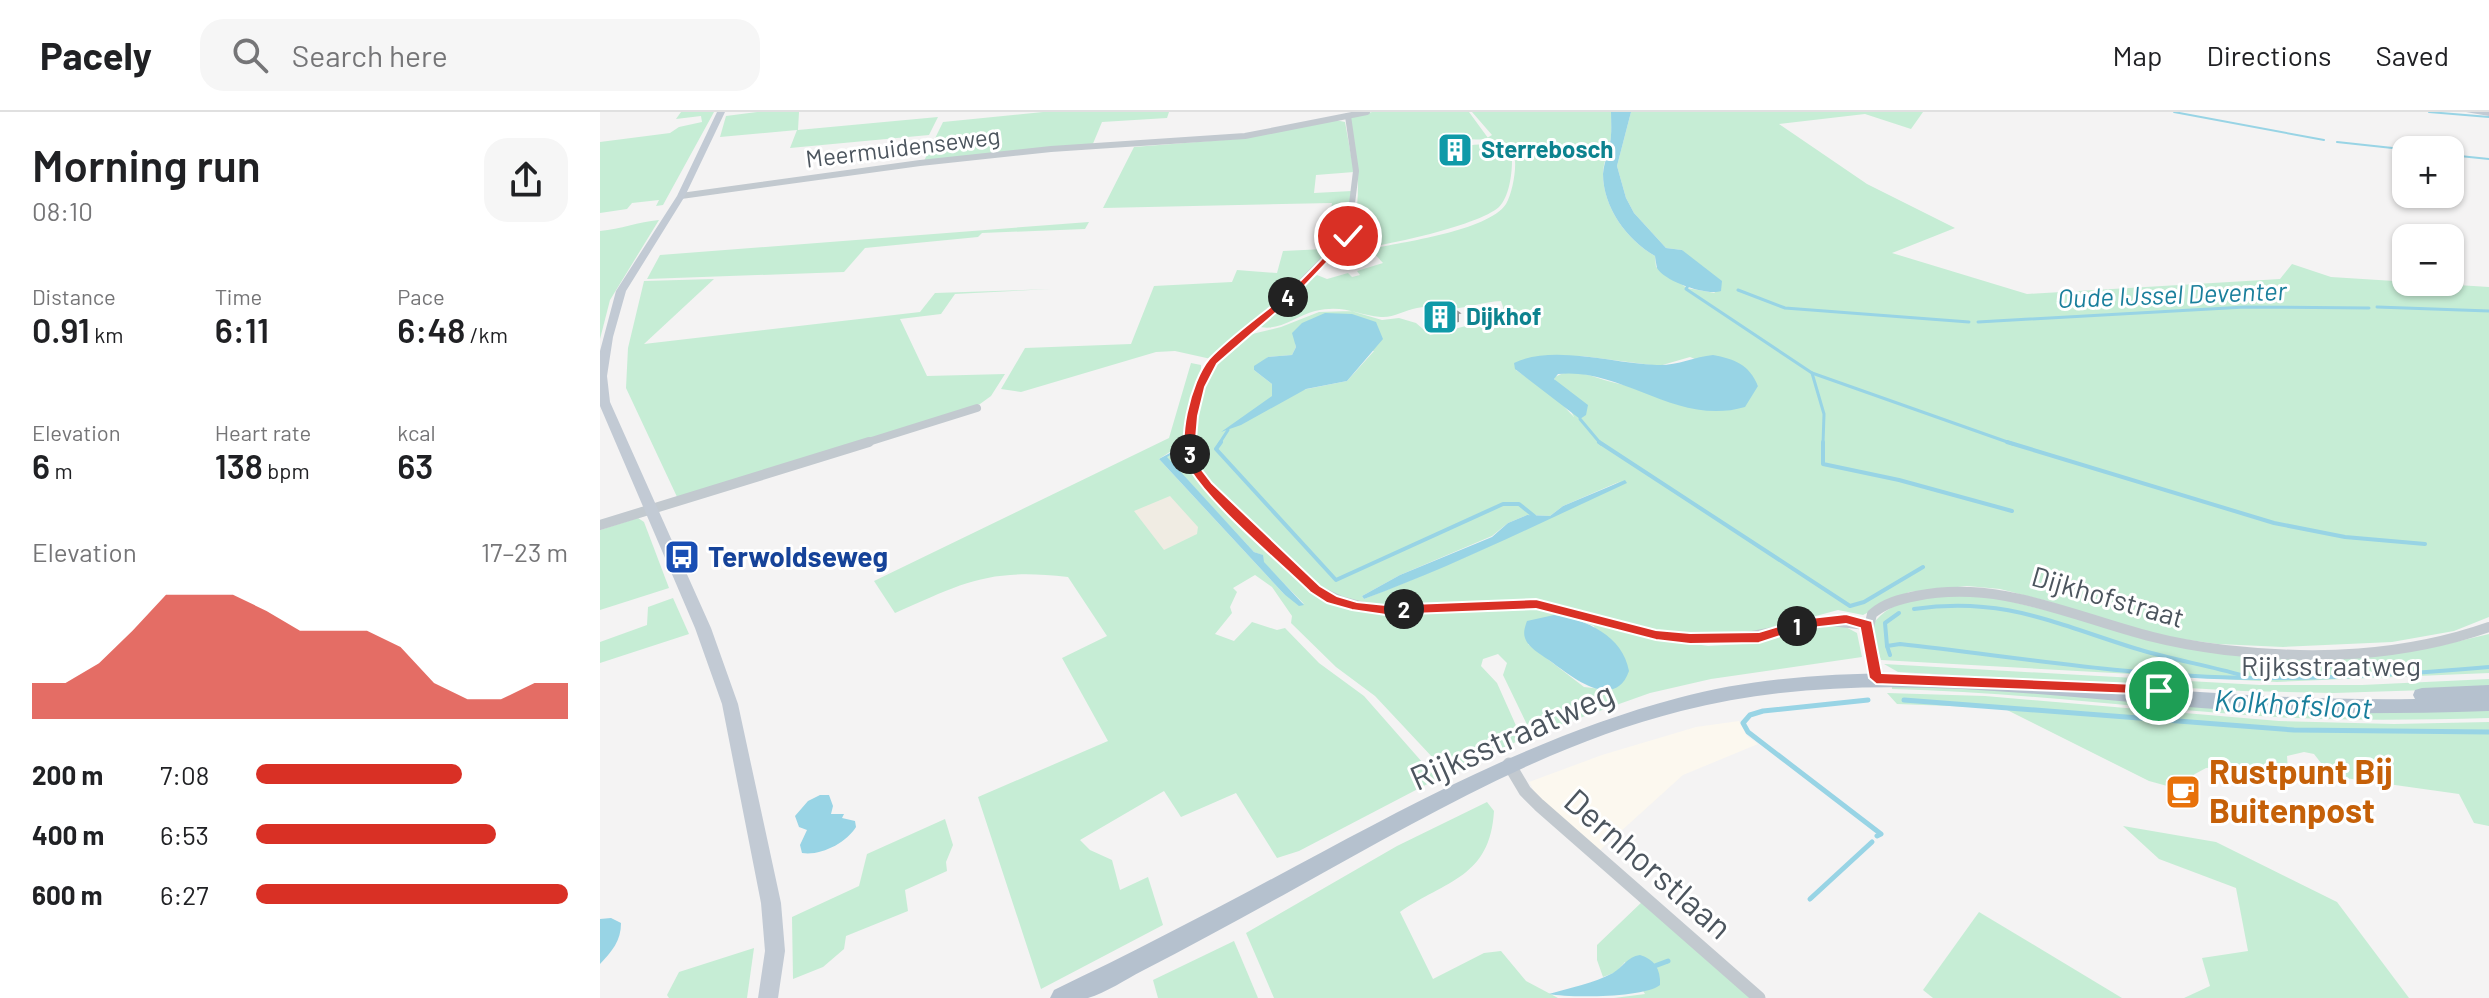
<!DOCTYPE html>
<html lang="en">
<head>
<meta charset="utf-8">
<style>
  body { margin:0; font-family:Barlow,sans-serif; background:#f6f6f6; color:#202124; height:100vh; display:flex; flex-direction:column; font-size:30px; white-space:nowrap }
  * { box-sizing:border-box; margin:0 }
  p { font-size:26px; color:#757577 }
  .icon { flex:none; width:44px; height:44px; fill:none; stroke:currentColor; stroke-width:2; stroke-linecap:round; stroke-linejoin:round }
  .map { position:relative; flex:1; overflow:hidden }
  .sheet { display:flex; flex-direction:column; background:#fff; width:600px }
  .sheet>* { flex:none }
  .fabs { position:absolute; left:1792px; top:24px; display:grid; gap:16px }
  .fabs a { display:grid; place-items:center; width:72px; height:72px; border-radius:16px; background:#fff; box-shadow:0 2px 6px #0004; font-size:40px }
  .pin { position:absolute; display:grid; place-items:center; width:68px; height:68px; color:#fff; margin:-34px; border:4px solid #fff; border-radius:50%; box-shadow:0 2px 8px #0007 }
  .km { position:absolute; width:40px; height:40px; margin:-20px; border-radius:50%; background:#222; color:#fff; font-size:22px; line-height:40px; text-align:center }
  .round { display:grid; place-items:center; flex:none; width:84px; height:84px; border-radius:24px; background:#f6f6f6 }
  .head { display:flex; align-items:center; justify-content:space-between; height:136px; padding:0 32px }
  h1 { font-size:44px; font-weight:600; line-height:60px }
  .metrics { display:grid; grid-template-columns:repeat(3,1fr); gap:12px; height:136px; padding:8px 32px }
  .metrics div { display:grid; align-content:center }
  .metrics b { font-size:34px; font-weight:600 }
  .metrics small { font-size:22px; font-weight:400 }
  .metrics p { font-size:22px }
  .chart { height:224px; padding:16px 32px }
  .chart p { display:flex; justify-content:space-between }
  .chart svg { width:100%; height:144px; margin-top:8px; fill:#d93025; opacity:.7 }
  ul { padding:0 32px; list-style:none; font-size:26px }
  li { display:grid; grid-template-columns:128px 96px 1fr; align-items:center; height:60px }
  li i { height:20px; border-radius:10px; background:#d93025 }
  header { display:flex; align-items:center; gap:48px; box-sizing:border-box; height:112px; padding:0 40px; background:#fff; border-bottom:2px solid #e0e0e0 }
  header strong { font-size:38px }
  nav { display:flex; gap:44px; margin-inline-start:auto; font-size:28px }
  .search { width:560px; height:72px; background:#f6f6f6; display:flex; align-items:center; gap:20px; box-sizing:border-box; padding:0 28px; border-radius:24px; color:#757577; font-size:30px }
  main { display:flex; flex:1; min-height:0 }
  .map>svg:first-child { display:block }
  .commercial { fill:#fcf8ef }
  .green { fill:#c6edd5; fill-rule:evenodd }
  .sand { fill:#f0ece3 }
  .water { fill:#98d4e5 }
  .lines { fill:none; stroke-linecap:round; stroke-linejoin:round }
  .stream-far3 { stroke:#98d4e5; stroke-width:2 }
  .stream-far2 { stroke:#98d4e5; stroke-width:3 }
  .stream-far1 { stroke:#98d4e5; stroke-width:4 }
  .stream { stroke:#98d4e5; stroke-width:5 }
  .street-far3 { stroke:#c2c9cf; stroke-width:6 }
  .street-far2 { stroke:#c2c9cf; stroke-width:8 }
  .street-far1 { stroke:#c2c9cf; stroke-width:10 }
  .street { stroke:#c2c9cf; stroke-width:13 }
  .secondary { fill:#c2cad4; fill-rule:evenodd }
  .primary { fill:#b5c1ce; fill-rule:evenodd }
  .wall { fill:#b0b2b6 }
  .shaded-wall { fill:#909194 }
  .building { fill:#cdcfd4; stroke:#909194; stroke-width:2 }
  .route { fill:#d93025; stroke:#fff; stroke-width:2 }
  .labels { text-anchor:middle; stroke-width:6; stroke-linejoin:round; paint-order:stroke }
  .far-street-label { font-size:24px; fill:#4c555e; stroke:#fff }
  .far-culture-label { font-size:24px; font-weight:bold; fill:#0d838f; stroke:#fff; text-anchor:start }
  .far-water-label { font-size:26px; font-style:italic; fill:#1a7f9c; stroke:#fff }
  .transit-label { font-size:28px; font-weight:bold; fill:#164399; stroke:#fff; text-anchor:start }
  .street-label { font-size:28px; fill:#4c555e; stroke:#fff }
  .water-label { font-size:30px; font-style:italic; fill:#1a7f9c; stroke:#fff }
  .near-street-label { font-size:34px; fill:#4c555e; stroke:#fff }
  .near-food-label { font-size:34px; font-weight:bold; fill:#c56008; stroke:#fff; text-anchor:start }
</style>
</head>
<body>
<header>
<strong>Pacely</strong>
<div class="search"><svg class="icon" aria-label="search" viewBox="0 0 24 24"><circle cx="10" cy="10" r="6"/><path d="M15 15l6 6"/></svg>Search here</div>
<nav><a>Map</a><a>Directions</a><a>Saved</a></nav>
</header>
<main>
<section class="sheet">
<div class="head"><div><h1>Morning run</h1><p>08:10</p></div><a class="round"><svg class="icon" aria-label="share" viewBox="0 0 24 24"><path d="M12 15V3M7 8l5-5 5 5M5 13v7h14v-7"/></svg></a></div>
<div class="metrics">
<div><p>Distance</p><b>0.91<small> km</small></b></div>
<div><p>Time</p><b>6:11</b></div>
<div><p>Pace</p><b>6:48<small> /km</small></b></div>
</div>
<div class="metrics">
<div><p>Elevation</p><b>6<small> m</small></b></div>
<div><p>Heart rate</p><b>138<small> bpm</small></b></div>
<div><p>kcal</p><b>63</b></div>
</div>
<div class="chart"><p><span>Elevation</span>17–23 m</p>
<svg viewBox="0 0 160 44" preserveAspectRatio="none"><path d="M0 44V33L10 33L20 27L30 17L40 6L50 6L60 6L70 11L80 17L90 17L100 17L110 22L120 33L130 38L140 38L150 33L160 33V44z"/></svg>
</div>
<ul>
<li><b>200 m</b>7:08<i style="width:66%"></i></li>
<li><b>400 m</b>6:53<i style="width:77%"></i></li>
<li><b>600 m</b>6:27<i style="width:100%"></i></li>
</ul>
</section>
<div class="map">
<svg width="1889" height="886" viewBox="0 0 1889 886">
  <rect width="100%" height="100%" fill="#f4f3f3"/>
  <path class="commercial" d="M1139,609L1147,624L1158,632L1083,663L998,740L939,688L929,670L1002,643L1096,615Z"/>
  <g class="green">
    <path d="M81,0H114L63,93L56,94L59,88L32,91L27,97L0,101V30L70,21L79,15L102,10L101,4L76,7Z"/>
    <path d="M157,0H199L198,18L338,5L329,23L190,36L197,18L120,25L126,4Z"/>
    <path d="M443,0H569L567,6L502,10L492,34L324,49L343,10Z"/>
    <path d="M772,0H869L888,26C872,31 857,22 841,27L840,31L846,33L848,42L861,40L860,35C884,30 895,32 912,49C912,63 909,85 899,95C879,114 767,139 739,138C769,104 756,47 750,6Z"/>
    <path d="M872,0H1011C1011,10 1012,21 1010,31C1008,42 1003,51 1003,62C1003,95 1027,128 1055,144L1056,155L1087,176L1115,181L1082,138L1066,136L1034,101L1026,86L1017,54L1031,0H1323L1311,17L1265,2L1179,12L1267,72L1355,116L1292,141L1427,182L1680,167L1692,152L1731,165L1889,175V505L1854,519L1792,530L1683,535L1618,532L1553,523L1447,489L1400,477L1367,474L1309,480L1263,503L1238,498L1150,522L1102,524L1048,517L953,491L786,494L743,487L719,475L671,435L599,357L594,323L602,284L615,251L648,223L681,215L719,200L751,199L782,208L799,206L816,211L830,223L910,203L904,198L901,189C883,190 870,195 853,197C841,198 830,193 817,196C805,198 793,206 781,205C756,203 744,192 715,199C696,204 677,221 657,214L717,163L727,167L748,161L752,165L760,163L757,159L783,151L770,137C802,130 888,119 906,92C912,82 916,60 915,49L898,33L882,29L892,23ZM695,231L774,239L747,269L672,284V272L654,258L668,245L692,243L696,235ZM942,244H982L1059,254L1090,245L1158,273L1149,286C1098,281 1044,282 995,265C982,261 965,257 954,266L974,305L956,286L916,258ZM1021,369C937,414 853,452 764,487L762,484L800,463L892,424L908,411L927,403L950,404L963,394Z"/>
    <path d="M735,8L745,10L754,60L716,63L714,81L752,79L746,118L741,127L706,165L611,247L575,239L556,240L421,280L401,277L425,236L531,232L554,174L632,170L637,158L677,161L683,139L724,137L732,91L503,96L534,35L635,27Z"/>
    <path d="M59,108L10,188L0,227V119C21,117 38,110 59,108Z"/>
    <path d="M489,110L485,117L382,121L378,125L265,136L244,160L47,167L60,143Z"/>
    <path d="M114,167L44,232L320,200L335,181L451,177L355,182L341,202L300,207L327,264L405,262L391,284L380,292L78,387L26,276L28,236L44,169Z"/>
    <path d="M591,251L601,253V257C591,289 577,326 590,359L707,475L723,488L737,494L768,500L941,496L1040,524L1108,534L1160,531L1212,515L1242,513L1257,521L1262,545L1111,567L1050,581L932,623L903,563L907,551L898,542L883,547L881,554L897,571L922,627L849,663L775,584L736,555L691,511L692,504L672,475L655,463L633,476L637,480L630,495L632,501L615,522L634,529L652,510L677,518L685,516L719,551L764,584L837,667L699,739L677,746L636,681L581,705L564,679L480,728L490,738L512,748L520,778L548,765L563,813L441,877L378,685L508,629L462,546L507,524L468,465C389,456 365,470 295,501L274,469L569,326ZM576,336L580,338L566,345L654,440L662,443L663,450L704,492L684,482L559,347ZM967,504L994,514L1010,578L984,575L928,532Z"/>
    <path d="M38,406L44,410L69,476L0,498V418Z"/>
    <path d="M1376,481L1482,507L1552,529L1701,546L1834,535L1889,522V561L1677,570L1281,548L1271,515C1292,481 1341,484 1376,481Z"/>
    <path d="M73,486L89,522L0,551V530L47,513L48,495Z"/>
    <path d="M1284,552L1660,573H1762L1889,567V576L1734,581L1643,579L1298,560Z"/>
    <path d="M1292,574L1889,596V606C1818,608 1747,609 1676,605C1548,597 1420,580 1292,577Z"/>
    <path d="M1287,581L1385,584L1679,609L1794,612L1889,610V714L1874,711L1859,682L1745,666L1721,651L1714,642L1704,640L1687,644L1688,658L1679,660L1648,653L1606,656L1571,675L1549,669L1403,596L1297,592Z"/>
    <path d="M887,690L894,699C890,766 846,768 800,800L833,867L884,841L901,839L926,869L958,886H674L646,821L797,734Z"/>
    <path d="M345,707L353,733L346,750L347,759L305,778L308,799L246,824L244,837L223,855L193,867L192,805L259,774L267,742Z"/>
    <path d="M1523,714L1616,730L1737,790L1809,886H1584L1610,874L1602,846L1648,839L1636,776L1559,747Z"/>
    <path d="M1043,789L1152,886H1014L1045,882L1025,850L1016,860L1003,865L997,848V833Z"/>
    <path d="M1379,800L1522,886H1333L1323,878Z"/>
    <path d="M634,829L658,886H558L553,868Z"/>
    <path d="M154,836L147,886H69L67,883L79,860Z"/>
  </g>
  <path class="sand" d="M570,384L598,415L597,422L564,438L534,399Z"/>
  <g class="water">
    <path d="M1011,0H1031L1017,54L1026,86L1034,101L1066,136L1082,138L1122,169L1121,179C1108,184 1065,170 1057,156C1057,156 1055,145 1055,144C1027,128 1003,95 1003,62C1004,51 1008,42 1010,31C1012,21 1011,10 1011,0Z"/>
    <path d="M725,201L752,202L776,210L783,227L747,269L706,277L641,313L621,320L672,284V272L654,258V254L668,245L692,243L696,235L692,221L702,211Z"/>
    <path d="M1113,243C1134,247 1149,252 1158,274L1145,295C1077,315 1023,255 958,262L954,267L988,293L986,303L980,307L915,257L914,251C953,232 1015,252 1057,253C1076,254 1094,245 1113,243Z"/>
    <path d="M579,336L580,338L567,345L654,440L663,443L664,450L704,493L699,494L684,482L559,347Z"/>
    <path d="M1025,368L1027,371C940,411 854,454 764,487L762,484L800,463L892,425L908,411L927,403L950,404L963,394Z"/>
    <path d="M954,503C986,507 1023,524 1029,559C1015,599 973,566 953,551C945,545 928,536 925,526C923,520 925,515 927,509Z"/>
    <path d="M220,683H229L233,694L231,702H244L242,706L255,709L256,715C246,731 221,744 202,741L200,733L207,718L199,715L195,704L208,689Z"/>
    <path d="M11,806L21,811C21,829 12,839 0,852V807Z"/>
    <path d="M1040,843C1054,847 1061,857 1060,873C1044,886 969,886 949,882C970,876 994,871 1013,861C1023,855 1027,845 1040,843Z"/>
  </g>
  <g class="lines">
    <g class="stream-far3">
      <path d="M1574,0L1724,28"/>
      <path d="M1829,0L1889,5"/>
      <path d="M1737,30L1811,38"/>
      <path d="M1850,43L1889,47"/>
    </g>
    <g class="stream-far2">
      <path d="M1089,172L1086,177L1212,261L1224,302L1223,332"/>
      <path d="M1138,178L1185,196L1369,210"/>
      <path d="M1777,195L1889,199"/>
      <path d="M1378,210L1645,195L1769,196"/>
      <path d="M1212,261L1413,332"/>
      <path d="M980,307L1001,332"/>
      <path d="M619,332L628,318"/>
    </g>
    <g class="stream-far1">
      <path d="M621,330L616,337L736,468L903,392H919L934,404"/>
      <path d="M999,330L1250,494L1264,490L1323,455"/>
      <path d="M1223,330V352L1299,368L1412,399"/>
      <path d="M1407,330L1674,411L1745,425L1825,432"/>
      <path d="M1314,497C1401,484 1454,511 1534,536C1569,547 1606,553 1641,563"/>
      <path d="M1287,534L1285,511L1299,501"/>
      <path d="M1290,543L1287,534L1300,532C1417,545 1534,565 1652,566C1731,567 1810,562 1889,555"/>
    </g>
    <g class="stream">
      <path d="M1268,588L1163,599L1150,603L1143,611L1148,620L1281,722L1277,724"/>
      <path d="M1304,588L1694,618L1889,620"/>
      <path d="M1210,787L1272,730"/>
      <path d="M1052,855L1068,849"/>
    </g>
    <g class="street-far3">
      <path d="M81,84L320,51L451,37L645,24L767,0"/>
      <path d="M727,145L748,124L756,59L748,4"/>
    </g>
    <g class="street-far2">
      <path d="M262,332L377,296"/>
      <path d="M590,332L599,275L612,250L691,182L729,143"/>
    </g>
    <g class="street-far1">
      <path d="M590,330L593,355L608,374L715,477L741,489L768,496L795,498L937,492L1056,523L1090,526H1142L1230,509L1267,513"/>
      <path d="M0,413L269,330"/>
      <path d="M1276,566L1267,524L1272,502C1285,491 1300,487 1316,484C1400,467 1473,505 1553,525C1576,531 1601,535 1625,538C1715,548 1803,545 1889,515"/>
    </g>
    <path class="street" d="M909,652L925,679L939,693L1159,886"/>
    <g class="secondary">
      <path d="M117,0H125L85,84L26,179L13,225L7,264L10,290L111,516L138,592L181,791L185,839L178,886H158L165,839L161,791L122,592L95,516L0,294V239L16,179L77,84Z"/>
      <path d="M1866,0H1889V4Z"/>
    </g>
    <path class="primary" d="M1294,561C1468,565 1640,590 1815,587L1813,583L1815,578L1822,576L1889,573V599C1793,602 1697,603 1601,596C1428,583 1252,555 1081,599C943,634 819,708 696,776C645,804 594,832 542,859C526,867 506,881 488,886C477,886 462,886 450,886L454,878C536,839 616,797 696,754C819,688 942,622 1078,586C1149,567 1221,562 1294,561Z"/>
  </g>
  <path class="wall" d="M826,194L859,210L839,213L826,203Z"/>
  <path class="shaded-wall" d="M859,201V210L839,213V204Z"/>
  <path class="building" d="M842,189L859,201L839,204L826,194Z"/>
  <path class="route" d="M745,122L752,124L695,184L617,252L605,275L598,304L595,339L599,354L612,371L720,474L737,484L757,490L786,493L936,487L1056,518L1090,521L1159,520L1202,507L1246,502L1272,509L1282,561L1559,573L1566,579L1564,583L1276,572L1269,566L1260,516L1246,512L1202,517L1159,531L1090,532L1056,528L936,497L786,503L752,498L727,491L710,480C675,446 615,397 590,358C574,334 591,268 609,247C631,224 660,204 684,184C706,165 725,143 745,122Z"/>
  <defs>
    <symbol id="building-square" viewBox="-11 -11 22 22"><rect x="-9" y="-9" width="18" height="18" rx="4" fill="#0f9aa8" stroke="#fff"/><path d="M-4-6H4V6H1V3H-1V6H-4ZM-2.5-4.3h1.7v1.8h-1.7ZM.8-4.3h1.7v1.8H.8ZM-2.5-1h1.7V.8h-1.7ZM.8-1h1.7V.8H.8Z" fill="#fff"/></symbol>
    <symbol id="bus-square" viewBox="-11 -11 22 22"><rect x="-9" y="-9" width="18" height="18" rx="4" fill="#1a4fb4" stroke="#fff"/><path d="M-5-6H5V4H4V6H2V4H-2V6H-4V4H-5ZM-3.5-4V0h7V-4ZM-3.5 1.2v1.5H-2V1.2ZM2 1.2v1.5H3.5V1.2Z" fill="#fff"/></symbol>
    <symbol id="cafe-square" viewBox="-11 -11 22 22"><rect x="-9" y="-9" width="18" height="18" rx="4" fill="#e8710a" stroke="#fff"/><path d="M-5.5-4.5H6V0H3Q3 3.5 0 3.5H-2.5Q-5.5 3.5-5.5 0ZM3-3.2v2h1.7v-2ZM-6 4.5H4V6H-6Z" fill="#fff"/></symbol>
  </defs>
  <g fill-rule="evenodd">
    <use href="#building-square" x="835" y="18" width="40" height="40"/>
    <use href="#building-square" x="820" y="185" width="40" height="40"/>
    <use href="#bus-square" x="62" y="425" width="40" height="40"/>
    <use href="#cafe-square" x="1563" y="660" width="40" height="40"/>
  </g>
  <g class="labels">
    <g class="far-street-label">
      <text transform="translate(303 36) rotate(-7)" y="8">Meermuidenseweg</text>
    </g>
    <g class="far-culture-label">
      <text x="881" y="46">Sterrebosch</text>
      <text x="866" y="213">Dijkhof</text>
    </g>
    <g class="far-water-label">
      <text transform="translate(1572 183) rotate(-2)" y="9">Oude IJssel Deventer</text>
    </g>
    <g class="transit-label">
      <text x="108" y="455">Terwoldseweg</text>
    </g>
    <g class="street-label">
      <text transform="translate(1508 485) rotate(16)" y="10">Dijkhofstraat</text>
      <text x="1731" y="564">Rijksstraatweg</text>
    </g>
    <g class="water-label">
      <text transform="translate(1693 593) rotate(3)" y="10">Kolkhofsloot</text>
    </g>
    <g class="near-street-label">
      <text transform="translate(912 624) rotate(-24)" y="12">Rijksstraatweg</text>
      <text transform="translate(1048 752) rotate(41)" y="12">Dernhorstlaan</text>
    </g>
    <g class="near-food-label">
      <text x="1609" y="672">Rustpunt Bij<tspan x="1609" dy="39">Buitenpost</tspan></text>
    </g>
  </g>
</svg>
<div class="fabs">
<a>+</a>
<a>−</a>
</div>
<div class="pin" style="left:1559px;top:579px;background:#1e9e55"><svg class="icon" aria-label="arrive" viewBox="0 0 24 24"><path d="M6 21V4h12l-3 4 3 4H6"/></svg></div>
<div class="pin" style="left:748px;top:124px;background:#d93025"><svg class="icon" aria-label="check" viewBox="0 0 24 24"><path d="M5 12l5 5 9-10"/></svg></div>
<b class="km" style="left:1197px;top:514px">1</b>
<b class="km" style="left:804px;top:497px">2</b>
<b class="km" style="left:590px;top:342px">3</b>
<b class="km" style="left:688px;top:185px">4</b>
</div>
</main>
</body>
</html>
